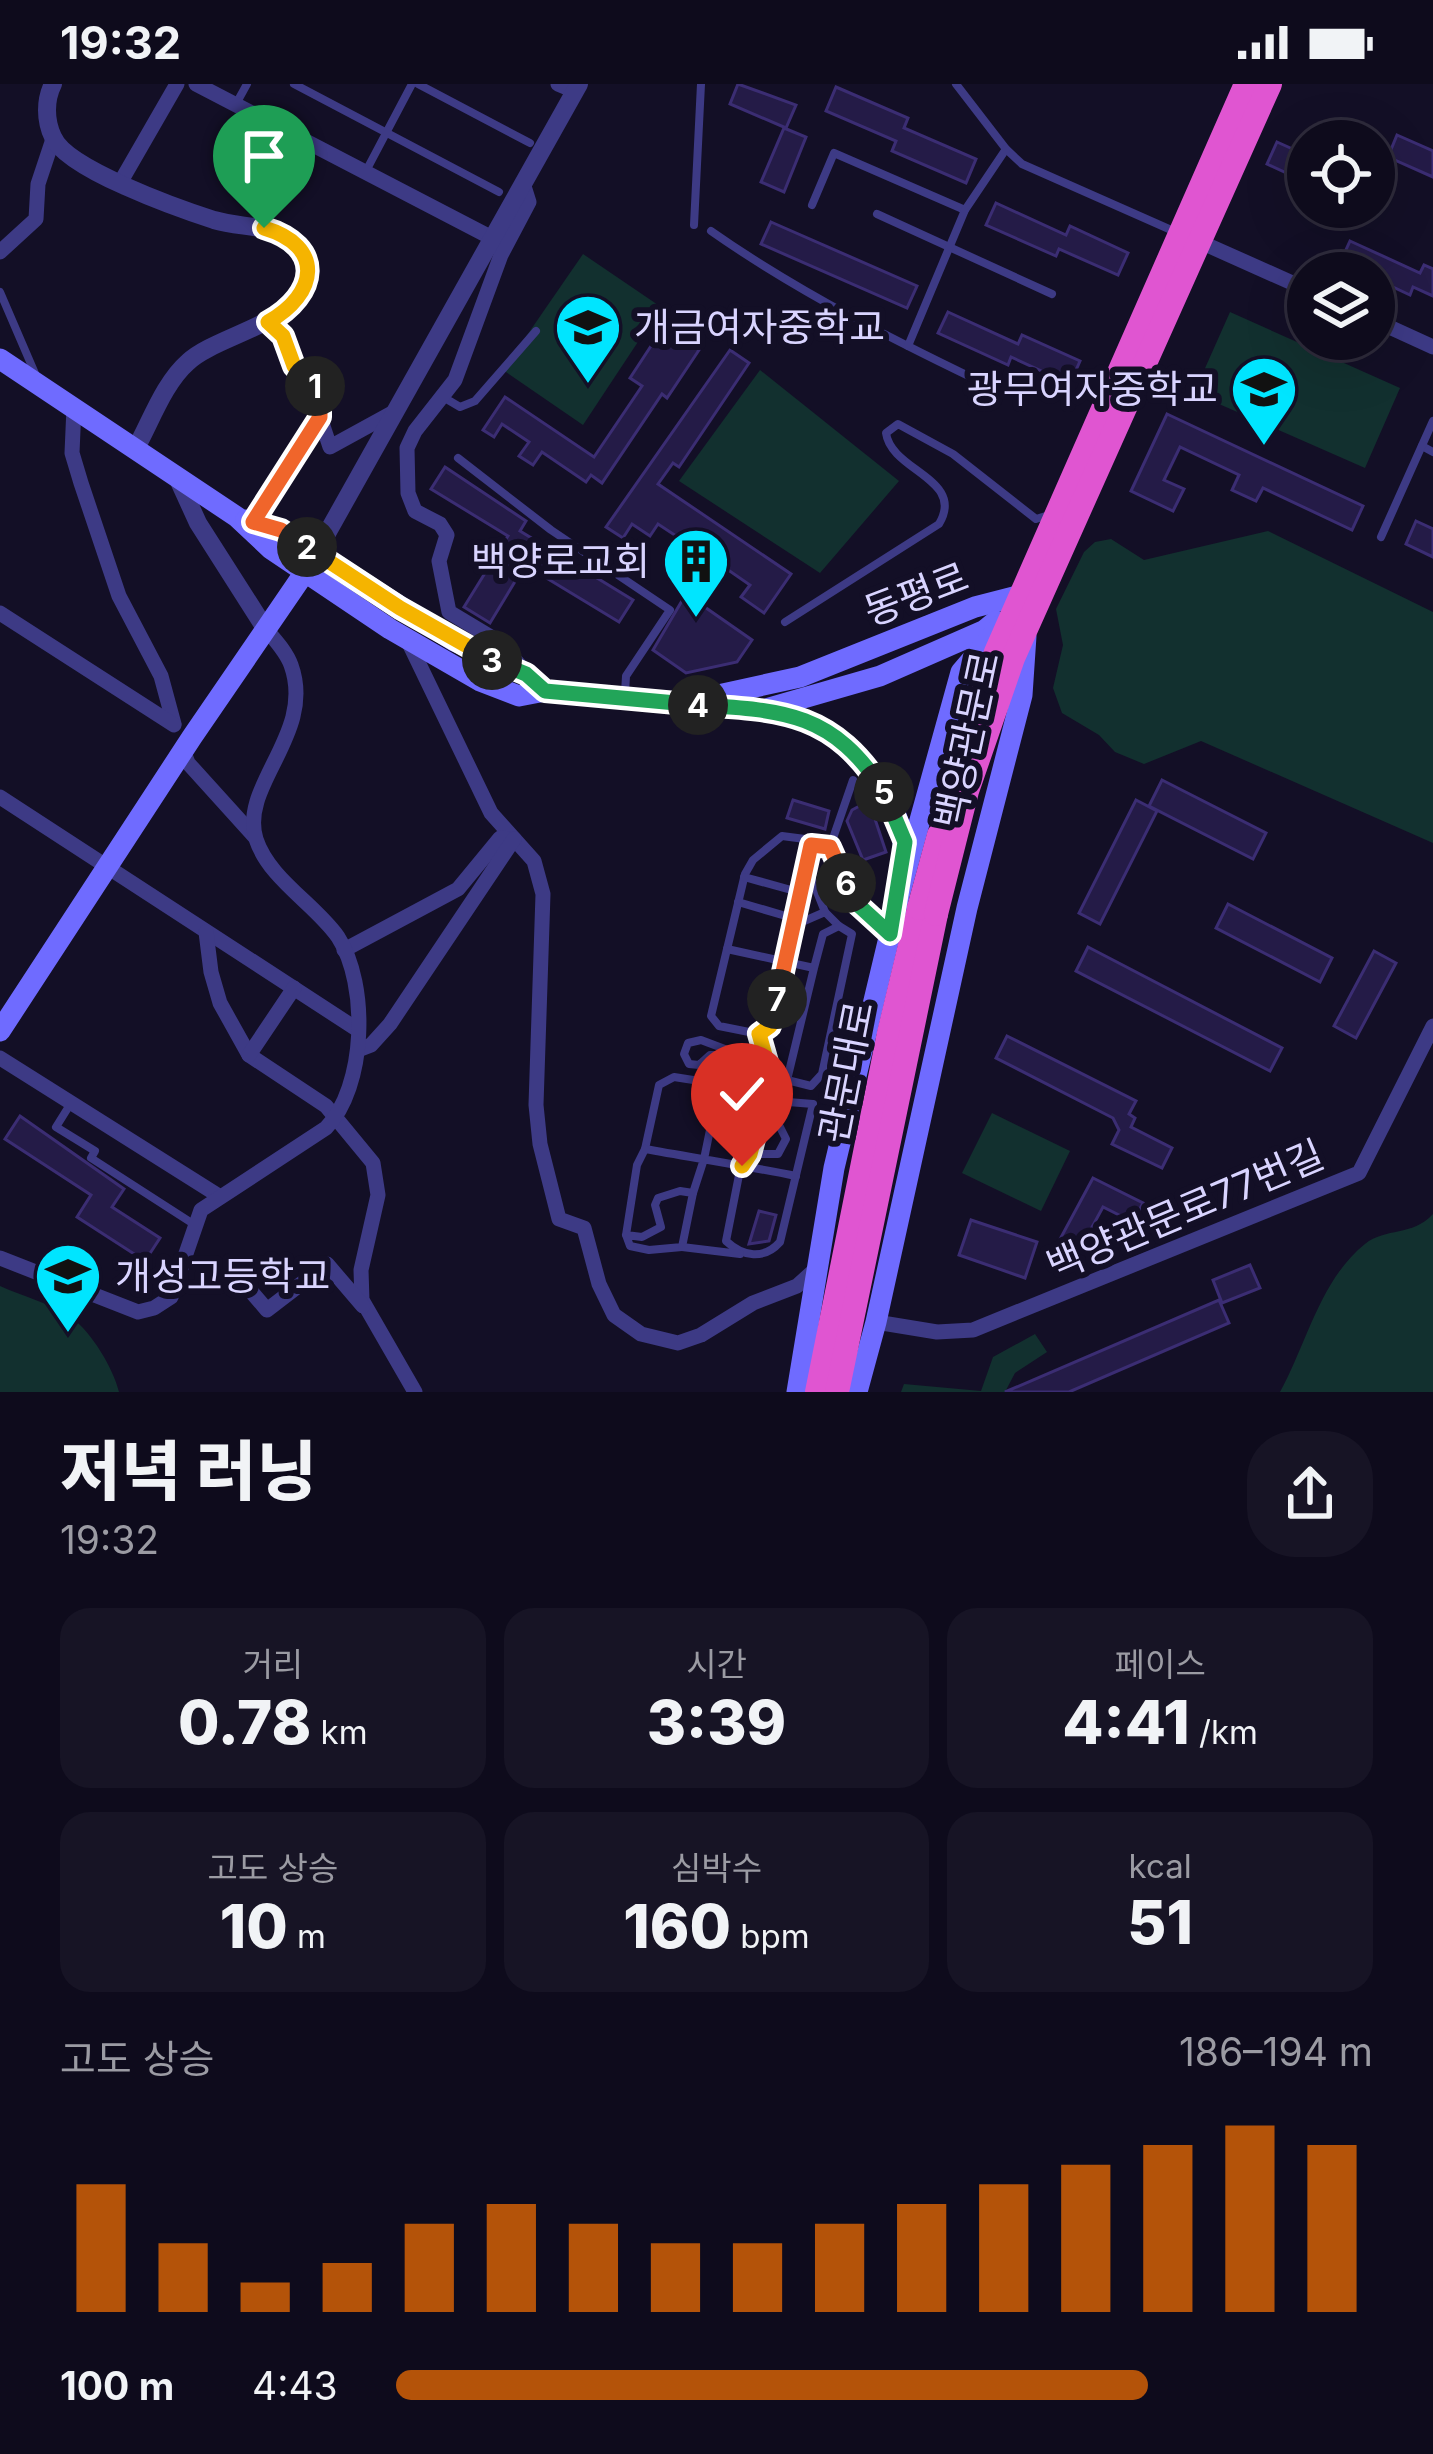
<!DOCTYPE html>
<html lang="ko">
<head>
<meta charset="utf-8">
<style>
  body { margin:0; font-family:Inter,"Noto Sans KR",sans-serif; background:#171425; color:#f1f3f6; height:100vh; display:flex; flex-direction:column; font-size:45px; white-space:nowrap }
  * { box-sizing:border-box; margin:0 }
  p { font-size:39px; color:#9b9ba3 }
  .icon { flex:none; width:66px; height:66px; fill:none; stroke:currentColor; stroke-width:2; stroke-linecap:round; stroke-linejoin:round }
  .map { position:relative; height:1308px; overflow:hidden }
  .panel { display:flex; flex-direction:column; background:#0e0b1c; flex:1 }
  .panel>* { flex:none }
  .controls { position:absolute; left:1287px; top:36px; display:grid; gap:24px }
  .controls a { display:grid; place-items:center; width:108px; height:108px; border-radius:50%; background:#0e0b1c; box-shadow:0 12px 48px #0002,0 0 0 3px #2e2b3b; font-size:60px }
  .pin { position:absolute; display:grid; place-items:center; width:102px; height:102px; color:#fff; margin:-123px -51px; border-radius:50% 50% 50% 0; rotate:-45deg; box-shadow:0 0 12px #0007 }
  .pin .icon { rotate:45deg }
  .km { position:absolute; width:60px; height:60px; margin:-30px; border-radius:50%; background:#222; color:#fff; font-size:33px; line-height:60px; text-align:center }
  .round { display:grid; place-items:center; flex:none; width:126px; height:126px; border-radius:48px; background:#171425 }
  .overview { display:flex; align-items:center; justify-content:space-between; height:204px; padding:0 60px }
  h1 { font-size:66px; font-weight:800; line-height:90px }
  .figures { display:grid; grid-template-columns:repeat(3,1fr); gap:18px; height:204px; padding:12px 60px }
  .figures div { display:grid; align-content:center; border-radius:30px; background:#171425; text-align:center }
  .figures b { font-size:60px; font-weight:800 }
  .figures small { font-size:33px; font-weight:400 }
  .figures p { font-size:33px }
  .chart { height:336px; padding:24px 60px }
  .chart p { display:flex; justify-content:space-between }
  .chart svg { width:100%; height:216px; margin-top:12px; stroke:#b45309; stroke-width:6 }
  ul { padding:0 60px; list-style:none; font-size:39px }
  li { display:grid; grid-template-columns:192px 144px 1fr; align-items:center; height:90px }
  li i { height:30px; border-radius:15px; background:#b45309 }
  .status { display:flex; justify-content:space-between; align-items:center; height:84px; padding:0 60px; background:#0e0b1c; direction:ltr }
  .status svg { height:33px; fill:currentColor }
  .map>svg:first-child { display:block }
  .green { fill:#12302f }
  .building { fill:#241b47; stroke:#3b2d73; stroke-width:3 }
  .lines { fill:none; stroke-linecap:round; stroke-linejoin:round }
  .service { stroke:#3d3a85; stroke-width:8 }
  .minor { stroke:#3d3a85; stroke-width:15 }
  .tertiary { stroke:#3d3a85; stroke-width:18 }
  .secondary { stroke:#6f6bff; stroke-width:21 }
  .trunk { stroke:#e055d1; stroke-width:24 }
  .trunk-bridge { stroke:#e055d1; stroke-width:24 }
  .split-1-casing { stroke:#fff; stroke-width:24 }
  .split-2-casing { stroke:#fff; stroke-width:24 }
  .split-3-casing { stroke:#fff; stroke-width:24 }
  .split-4-casing { stroke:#fff; stroke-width:24 }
  .split-5-casing { stroke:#fff; stroke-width:24 }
  .split-6-casing { stroke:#fff; stroke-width:24 }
  .split-7-casing { stroke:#fff; stroke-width:24 }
  .split-8-casing { stroke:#fff; stroke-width:24 }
  .split-1 { stroke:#f5b400; stroke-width:15 }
  .split-2 { stroke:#f0652b; stroke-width:15 }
  .split-3 { stroke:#f5b400; stroke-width:15 }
  .split-4 { stroke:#22a559; stroke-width:15 }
  .split-5 { stroke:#22a559; stroke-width:15 }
  .split-6 { stroke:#22a559; stroke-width:15 }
  .split-7 { stroke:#f0652b; stroke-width:15 }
  .split-8 { stroke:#f5b400; stroke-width:15 }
  .labels { text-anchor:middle; stroke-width:12; stroke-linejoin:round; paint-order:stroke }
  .poi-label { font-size:39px; fill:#d9d4ff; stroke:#130f26; text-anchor:start }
  .street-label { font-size:39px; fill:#d9d4ff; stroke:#130f26 }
</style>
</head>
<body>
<div class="status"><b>19:32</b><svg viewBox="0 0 49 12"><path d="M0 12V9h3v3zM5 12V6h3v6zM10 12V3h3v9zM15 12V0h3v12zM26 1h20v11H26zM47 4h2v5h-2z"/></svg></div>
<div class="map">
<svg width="1433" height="1308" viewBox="0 0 1433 1308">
  <rect width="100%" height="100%" fill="#130f26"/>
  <g class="green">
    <path d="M583,170L661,223L583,341L503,286Z"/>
    <path d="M1230,228L1400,304L1365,384L1194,309Z"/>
    <path d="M760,286L899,397L820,489L679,397Z"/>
    <path d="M1268,447L1433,528V759L1201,657L1144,680L1115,668L1099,651L1062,629L1053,604L1063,561L1056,525L1084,468L1095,458L1111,455L1144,476Z"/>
    <path d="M992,1029L1070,1067L1041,1127L962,1089Z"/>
    <path d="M1433,1130V1308H1280C1307,1259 1320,1196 1365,1160C1386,1143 1412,1153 1433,1130Z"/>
    <path d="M0,1202C22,1212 52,1220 72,1234C92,1249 113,1284 119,1308H0Z"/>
    <path d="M1035,1250L1047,1268L1015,1289L1005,1308H901L904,1300L981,1307L993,1273Z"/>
  </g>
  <g class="building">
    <path d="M738,0L796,21L786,44L730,20Z"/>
    <path d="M836,3L908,34L904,44L976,75L966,99L892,67L896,57L826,27Z"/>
    <path d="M784,44L806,53L784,108L761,98Z"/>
    <path d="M1397,51L1433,67V93L1388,73Z"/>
    <path d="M1277,58L1308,72V99L1267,80Z"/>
    <path d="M996,119L1066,151L1070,142L1128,169L1118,191L1059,165L1056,172L986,141Z"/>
    <path d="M771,138L917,202L907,224L761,160Z"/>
    <path d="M1350,157L1420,189L1424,181L1433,185V212L1413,203L1410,211L1374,194V189H1362L1340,179Z"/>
    <path d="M948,228L1018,260L1022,251L1080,277L1070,300L1011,273L1008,281L938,249Z"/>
    <path d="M672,230L686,239L683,244L695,253L690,260L699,266L667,314L662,310L602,399L591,391L586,398L542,368L533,381L519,372L529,358L502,340L494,353L483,346L505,313L594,373L642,302L630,294Z"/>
    <path d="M730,266L749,279L679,383L673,379L658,400L791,490L764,529L741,513L750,501L724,483L716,495L697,482L702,469L658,440L650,452L632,440L623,454L606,443Z"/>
    <path d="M1167,330L1363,422L1352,446L1263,404L1256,417L1232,406L1239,391L1180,363L1164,396L1184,405L1173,427L1131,407Z"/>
    <path d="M445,383L526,437L520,447L633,516L619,538L525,481L490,539L464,523L508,452L431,405Z"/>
    <path d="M1416,437L1433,445V473L1406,460Z"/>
    <path d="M686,510L752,556L737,578L686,589L653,566Z"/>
    <path d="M1162,696L1266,749L1253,775L1149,722Z"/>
    <path d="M793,716L829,727L825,745L787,734Z"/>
    <path d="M1136,716L1157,727L1100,840L1079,829Z"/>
    <path d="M869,717L886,768L863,776L847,737L852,726Z"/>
    <path d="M1228,820L1332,874L1320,898L1216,844Z"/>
    <path d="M1088,863L1282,964L1270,987L1076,887Z"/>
    <path d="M1374,867L1396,879L1356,954L1334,942Z"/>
    <path d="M1007,952L1136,1017L1129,1030L1135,1034L1131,1043L1172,1064L1162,1084L1112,1060L1119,1046L1113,1034L996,974Z"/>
    <path d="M20,1032L124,1105L112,1123L160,1154L145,1177L77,1133L91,1111L5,1055Z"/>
    <path d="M1093,1094L1143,1119L1133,1138L1103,1123L1079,1167L1059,1157Z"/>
    <path d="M759,1127L776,1131L769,1157L749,1160Z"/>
    <path d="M971,1136L1037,1158L1025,1194L959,1171Z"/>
    <path d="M1250,1181L1260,1204L1222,1219L1213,1196Z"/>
    <path d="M1219,1216L1229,1239L1069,1308H1005Z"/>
  </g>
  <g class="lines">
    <g class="service">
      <path d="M294,0L499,108"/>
      <path d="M418,0L530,59"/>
      <path d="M956,0L1006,65L1022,80L1178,149"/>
      <path d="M236,20L247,0"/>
      <path d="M366,87L412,0"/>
      <path d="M812,121L834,69L965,126"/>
      <path d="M877,130L1052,210"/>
      <path d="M694,141L701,0"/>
      <path d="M711,147C801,210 903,261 1002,308"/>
      <path d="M0,208L37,294"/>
      <path d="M908,262L965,126L1006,65"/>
      <path d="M443,313L460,323L475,317L536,247"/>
      <path d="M1422,362L1433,368"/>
      <path d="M458,374L551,446L670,526L626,592L625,609"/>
      <path d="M1381,453L1433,337"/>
      <path d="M785,538L939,440C966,395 891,387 886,349L898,340L953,370L1036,435L1049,431"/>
      <path d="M782,752L805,755L812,770L770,942L759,950L719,942L711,932L745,790L753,776Z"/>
      <path d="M811,761L830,763L855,818L889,850"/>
      <path d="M830,763L853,696"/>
      <path d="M808,785L825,828"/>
      <path d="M744,793L802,809"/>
      <path d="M738,818L796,835"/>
      <path d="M795,841L825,828L839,842"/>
      <path d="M727,865L814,884L823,850L839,842L852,850L822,990L811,1002L787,996L814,884"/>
      <path d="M759,950L771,992L787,996"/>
      <path d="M729,987L718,971H710L699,981L689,980L684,970L688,959L701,956L754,976L752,991L729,987L732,1013L723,1053L753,1062"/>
      <path d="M71,1019L56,1043L95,1067L91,1074L195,1141"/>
      <path d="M743,1025L761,1031"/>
      <path d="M750,1070L740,1086L726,1157C743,1173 764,1176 780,1158L813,1020L788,1018L779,1026L776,1035L786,1055L778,1070H750L771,992"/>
      <path d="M693,1109L704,1075L717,1012L706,998L674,993L659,1001L645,1065C695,1074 746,1082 796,1092"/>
      <path d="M626,1151L630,1162L649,1166L682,1163L693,1109L680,1107L658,1114L655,1121L661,1143L642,1153L626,1151L637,1081L645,1065"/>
      <path d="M682,1163L740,1170"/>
    </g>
    <g class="minor">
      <path d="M196,0L492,154"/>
      <path d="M558,0L575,7"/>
      <path d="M120,99L177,0"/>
      <path d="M1196,156L1308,206"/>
      <path d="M0,168L36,135L38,100L53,55"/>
      <path d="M1374,236L1433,263"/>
      <path d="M268,238L282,252L294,282L309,293L320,312V333L330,363L392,329"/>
      <path d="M74,323L72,369L81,399L119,512L161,592L174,640"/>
      <path d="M253,438L320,333"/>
      <path d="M0,529L174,641"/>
      <path d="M407,555L491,729L534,777L543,810L536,1021L540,1060L559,1135L584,1144L599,1200L614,1231L641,1250L678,1259L701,1251L753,1219L797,1202L818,1183"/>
      <path d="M521,583L499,558L449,528L439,477L447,451L440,440L415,427L408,409L407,364L415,347L455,296L501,171L529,118L523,99"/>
      <path d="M183,666L188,679L254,752"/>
      <path d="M0,713L358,946"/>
      <path d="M206,848L211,888L220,919L249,971L326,1022L373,1079L378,1111L361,1186L362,1216L415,1308"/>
      <path d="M344,866L458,805L500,754L514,755"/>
      <path d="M358,966L371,961L390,940L514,755"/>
      <path d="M249,971L294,904"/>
      <path d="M0,974L219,1112"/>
      <path d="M0,1174L138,1228L154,1224L171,1213L201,1126L326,1044C366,1003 369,901 338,853C315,820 269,795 256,755C239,701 316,650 291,581C286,567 274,555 265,544"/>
      <path d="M231,1184L267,1226L327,1180L363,1222"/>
      <path d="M876,1238L937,1248L973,1246L1359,1089L1433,942"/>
    </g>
    <g class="tertiary">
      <path d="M53,0C45,16 45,36 53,53C66,85 180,125 214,136C238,143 264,141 286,152C298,157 305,166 308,179C318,236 218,249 188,278C164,299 151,337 136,364"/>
      <path d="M177,393L198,439L265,544"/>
      <path d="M316,469L579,0"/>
    </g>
    <g class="secondary">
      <path d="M0,275L237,433L271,465L390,545L480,597L519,612L545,607L677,620L800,593L975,523L1029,509"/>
      <path d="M246,436L281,446L454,557L526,589L545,607"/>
      <path d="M708,621C787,626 837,635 883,706C896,728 906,750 903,776"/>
      <path d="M769,624L880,592L985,546L996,537"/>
      <path d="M0,947L192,653L305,488"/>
      <path d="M797,1308L834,1084L899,812L961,588L1003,539"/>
      <path d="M857,1308L876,1238L967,824L1022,611L1026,552"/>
    </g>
    <g class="trunk">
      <path d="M817,1308L889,949L919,824"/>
      <path d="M837,1308L936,830"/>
    </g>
    <g class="trunk-bridge">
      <path d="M952,700L996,568L1246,0"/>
      <path d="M919,824L939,751"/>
      <path d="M936,830L967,707L1013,574L1270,0"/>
    </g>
  </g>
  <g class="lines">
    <defs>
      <path id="split-1" d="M264,144C325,162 318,210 268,238L283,252L294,282L315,302"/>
      <path id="split-2" d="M307,463L281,446L253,438L320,333V312L315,302"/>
      <path id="split-3" d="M307,463L400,524L492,576"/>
      <path id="split-4" d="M492,576L526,590L545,607L698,621"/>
      <path id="split-5" d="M698,621C785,626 834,629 884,708"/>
      <path id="split-6" d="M846,799L855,818L890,850L905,758L884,708"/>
      <path id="split-7" d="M777,915L811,761L830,763L846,799"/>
      <path id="split-8" d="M742,1082L750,1070L771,992L759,950L770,942L777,915"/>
    </defs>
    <use href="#split-1" class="split-1-casing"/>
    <use href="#split-2" class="split-2-casing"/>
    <use href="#split-3" class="split-3-casing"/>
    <use href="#split-4" class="split-4-casing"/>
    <use href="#split-5" class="split-5-casing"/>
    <use href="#split-6" class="split-6-casing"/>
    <use href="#split-7" class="split-7-casing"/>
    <use href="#split-8" class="split-8-casing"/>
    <use href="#split-1" class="split-1"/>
    <use href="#split-2" class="split-2"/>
    <use href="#split-3" class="split-3"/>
    <use href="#split-4" class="split-4"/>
    <use href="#split-5" class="split-5"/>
    <use href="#split-6" class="split-6"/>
    <use href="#split-7" class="split-7"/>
    <use href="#split-8" class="split-8"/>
  </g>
  <defs>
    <symbol id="school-pin" viewBox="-11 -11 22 30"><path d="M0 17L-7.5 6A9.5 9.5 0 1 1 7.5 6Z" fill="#00e5ff" stroke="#130f26"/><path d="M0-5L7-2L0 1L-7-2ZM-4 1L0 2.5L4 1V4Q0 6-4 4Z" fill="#111"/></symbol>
    <symbol id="building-pin" viewBox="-11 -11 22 30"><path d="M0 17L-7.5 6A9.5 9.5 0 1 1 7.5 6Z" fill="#00e5ff" stroke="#130f26"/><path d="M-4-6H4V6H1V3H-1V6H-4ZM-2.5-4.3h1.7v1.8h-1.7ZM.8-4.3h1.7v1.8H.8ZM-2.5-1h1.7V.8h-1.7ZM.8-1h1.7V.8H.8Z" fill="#111"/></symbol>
  </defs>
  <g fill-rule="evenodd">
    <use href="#school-pin" x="550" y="205" width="76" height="104"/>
    <use href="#school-pin" x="1226" y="267" width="76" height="104"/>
    <use href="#building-pin" x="658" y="439" width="76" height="104"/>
    <use href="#school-pin" x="30" y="1154" width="76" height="104"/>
  </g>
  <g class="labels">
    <g class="poi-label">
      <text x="634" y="257">개금여자중학교</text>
      <text x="1218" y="319" text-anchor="end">광무여자중학교</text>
      <text x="650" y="491" text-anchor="end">백양로교회</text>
      <text x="115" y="1206">개성고등학교</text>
    </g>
    <g class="street-label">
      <text transform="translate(916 510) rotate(-21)" y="14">동평로</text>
      <text transform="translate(967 656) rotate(-78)" y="14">백양관문로</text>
      <text transform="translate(846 988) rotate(-79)" y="14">관문대로</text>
      <text transform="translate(1185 1126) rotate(-23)" y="14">백양관문로77번길</text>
    </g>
  </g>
</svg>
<div class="controls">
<a><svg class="icon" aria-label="locate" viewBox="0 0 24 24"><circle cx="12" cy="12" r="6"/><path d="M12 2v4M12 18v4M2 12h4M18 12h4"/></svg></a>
<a><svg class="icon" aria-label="layers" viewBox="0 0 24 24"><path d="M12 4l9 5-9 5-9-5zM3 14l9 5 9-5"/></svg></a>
</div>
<div class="pin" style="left:264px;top:144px;background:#1e9e55"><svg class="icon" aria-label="arrive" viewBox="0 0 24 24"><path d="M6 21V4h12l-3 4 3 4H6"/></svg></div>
<div class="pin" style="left:742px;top:1082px;background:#d93025"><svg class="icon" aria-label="check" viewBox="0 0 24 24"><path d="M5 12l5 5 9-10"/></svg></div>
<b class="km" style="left:315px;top:302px">1</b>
<b class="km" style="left:307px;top:463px">2</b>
<b class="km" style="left:492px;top:576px">3</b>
<b class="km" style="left:698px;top:621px">4</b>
<b class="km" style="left:884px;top:708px">5</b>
<b class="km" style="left:846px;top:799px">6</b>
<b class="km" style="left:777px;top:915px">7</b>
</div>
<section class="panel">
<div class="overview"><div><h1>저녁 러닝</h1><p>19:32</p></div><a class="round"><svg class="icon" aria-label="share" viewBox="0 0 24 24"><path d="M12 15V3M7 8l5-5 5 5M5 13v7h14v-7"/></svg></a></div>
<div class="figures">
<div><p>거리</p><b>0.78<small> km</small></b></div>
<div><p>시간</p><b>3:39</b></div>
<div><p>페이스</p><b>4:41<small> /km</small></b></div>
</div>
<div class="figures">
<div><p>고도 상승</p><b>10<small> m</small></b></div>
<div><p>심박수</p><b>160<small> bpm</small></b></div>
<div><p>kcal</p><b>51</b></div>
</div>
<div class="chart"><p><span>고도 상승</span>186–194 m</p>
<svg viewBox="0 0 160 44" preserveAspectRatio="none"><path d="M5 44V18M15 44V30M25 44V38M35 44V34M45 44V26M55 44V22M65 44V26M75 44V30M85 44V30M95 44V26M105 44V22M115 44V18M125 44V14M135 44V10M145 44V6M155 44V10"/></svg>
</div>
<ul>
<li><b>100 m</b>4:43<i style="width:77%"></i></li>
</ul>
</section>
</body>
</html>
